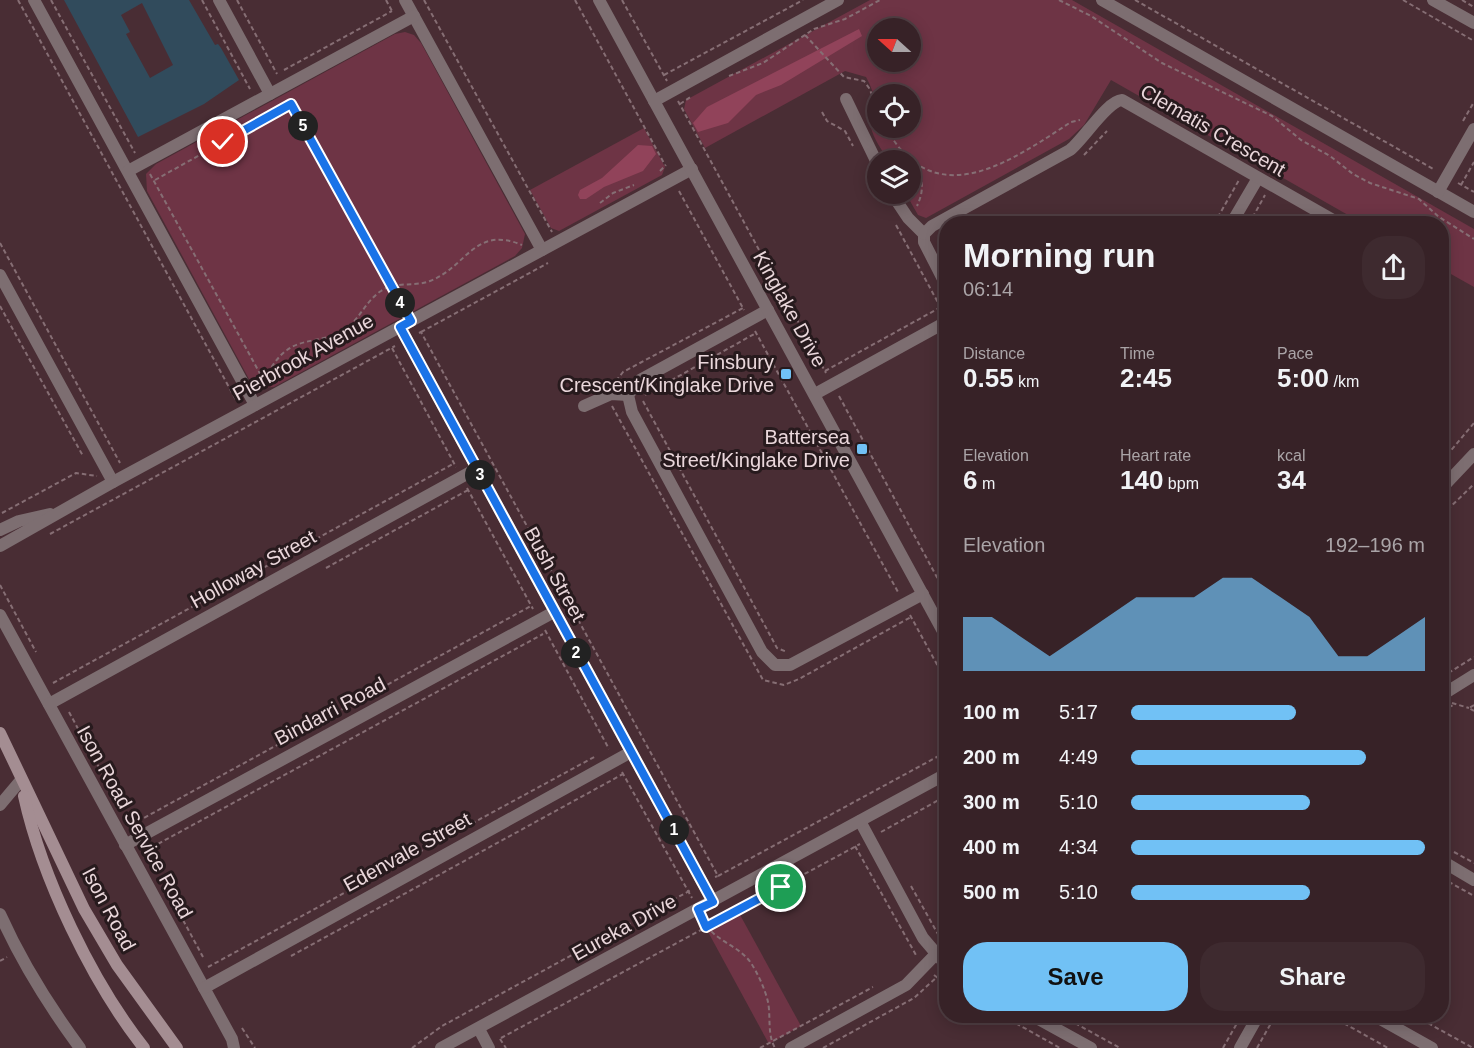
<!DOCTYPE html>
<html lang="en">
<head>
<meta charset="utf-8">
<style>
  body { margin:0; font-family:Arial,sans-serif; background:#3e2a2f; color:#f1f3f6; height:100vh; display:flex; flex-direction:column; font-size:22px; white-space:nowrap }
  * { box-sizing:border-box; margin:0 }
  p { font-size:20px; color:#aaa4a7 }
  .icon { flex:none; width:33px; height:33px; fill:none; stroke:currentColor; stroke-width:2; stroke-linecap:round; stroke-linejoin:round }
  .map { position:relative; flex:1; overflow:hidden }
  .drawer { position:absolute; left:939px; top:216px; width:510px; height:807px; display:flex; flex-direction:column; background:#372227; border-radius:24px; box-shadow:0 3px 15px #0003,0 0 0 2px #513f44 }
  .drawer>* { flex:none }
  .needle { width:39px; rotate:291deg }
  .fabs { position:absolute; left:867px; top:18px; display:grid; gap:12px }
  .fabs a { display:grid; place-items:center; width:54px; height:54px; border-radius:50%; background:#372227; box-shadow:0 3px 15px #0003,0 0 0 2px #513f44; font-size:30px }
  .pin { position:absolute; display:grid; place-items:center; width:51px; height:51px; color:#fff; margin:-26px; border:3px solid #fff; border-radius:50%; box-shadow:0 2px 6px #0007 }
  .km { position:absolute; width:30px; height:30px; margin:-15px; border-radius:50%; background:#222; color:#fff; font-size:16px; line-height:30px; text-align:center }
  .round { display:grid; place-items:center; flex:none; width:63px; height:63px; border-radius:24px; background:#3e2a2f }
  .overview { display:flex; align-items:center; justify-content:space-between; height:102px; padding:0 24px }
  h1 { font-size:33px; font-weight:800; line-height:45px }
  .figures { display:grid; grid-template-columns:repeat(3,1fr); gap:9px; height:102px; padding:6px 24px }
  .figures div { display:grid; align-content:center }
  .figures b { font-size:26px; font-weight:800 }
  .figures small { font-size:16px; font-weight:400 }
  .figures p { font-size:16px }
  .chart { height:168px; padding:12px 24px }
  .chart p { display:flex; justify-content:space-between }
  .chart svg { width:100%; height:108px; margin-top:6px; fill:#71c1f5; opacity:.7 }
  .cta { display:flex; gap:12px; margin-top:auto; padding:12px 24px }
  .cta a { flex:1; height:69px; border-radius:24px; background:#71c1f5; color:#111; font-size:24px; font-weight:800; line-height:69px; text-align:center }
  .cta a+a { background:#3e2a2f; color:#f1f3f6 }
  ul { padding:0 24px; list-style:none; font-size:20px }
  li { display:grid; grid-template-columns:96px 72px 1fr; align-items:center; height:45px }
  li i { height:15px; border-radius:8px; background:#71c1f5 }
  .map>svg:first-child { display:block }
  .green { fill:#6e3445; fill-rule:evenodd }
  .water { fill:#91435a }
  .building { fill:#314b5c; fill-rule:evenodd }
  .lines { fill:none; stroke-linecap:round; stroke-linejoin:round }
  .path { stroke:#866e74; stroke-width:2; stroke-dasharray:4.5 3; stroke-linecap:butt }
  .minor { stroke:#7d6e71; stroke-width:12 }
  .tertiary { stroke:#7d6e71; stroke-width:12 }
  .secondary { stroke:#a48d92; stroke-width:12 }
  .route-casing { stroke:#fff; stroke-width:12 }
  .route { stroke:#1a73e8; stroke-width:8 }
  .poi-dot { fill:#71c1f5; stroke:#271a1d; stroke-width:2 }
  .labels { text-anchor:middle; stroke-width:6; stroke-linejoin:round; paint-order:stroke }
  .street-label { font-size:20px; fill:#ead7db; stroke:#271a1d }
  .poi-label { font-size:20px; fill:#ead7db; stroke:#271a1d; text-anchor:end }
</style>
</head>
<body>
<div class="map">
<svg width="1474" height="1048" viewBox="0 0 1474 1048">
  <rect width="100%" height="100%" fill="#492d34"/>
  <g class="green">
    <path d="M870,0H1072L1474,229V287L1442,269V224L1362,223L1111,80L1084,125L1069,139L926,218L918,215L906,194H910V160H888C882,150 873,138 871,127C866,106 883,108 866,77L845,71L705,148L684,109L686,100ZM878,28H910V62H878ZM878,94H910V128H878Z"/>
    <path d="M405,32L414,35L421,43L525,234L522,248L515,256L274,387L258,388L249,379L147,191L146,174L156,164L395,34Z"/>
    <path d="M644,128L665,167L662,175L559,231L551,228L530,190Z"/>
    <path d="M739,913L801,1026L769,1044L707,930Z"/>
  </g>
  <g class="water">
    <path d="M859,29L862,36L781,85L756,95L728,123L698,132L693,123L707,107Z"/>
    <path d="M638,145L652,146L656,154L643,171L604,187L586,199H580L578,195L580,190L602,178Z"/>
  </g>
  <path class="building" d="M64,0H189L215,45L218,44L221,48L239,80L204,104L138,137ZM142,3L173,65L150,78L126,34L130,32L121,15Z"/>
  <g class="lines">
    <g class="path">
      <path d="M18,0L236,400"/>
      <path d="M51,0L135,153"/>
      <path d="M202,0L250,89"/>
      <path d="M237,0L277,74"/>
      <path d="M386,0L392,11"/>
      <path d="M424,0L552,232"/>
      <path d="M575,0L665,165"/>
      <path d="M622,0L667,81"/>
      <path d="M1059,0L1091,16L1162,63L1272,116L1301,140L1330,156L1353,174L1370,183L1419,199L1439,217L1474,239"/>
      <path d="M1135,0L1435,170"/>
      <path d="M1403,0L1474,41"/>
      <path d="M1462,0L1474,7"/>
      <path d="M805,35L844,77L864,81L869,88L878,108"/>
      <path d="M284,70L392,11"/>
      <path d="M664,75L803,0"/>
      <path d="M729,76L763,63L814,29L845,19L880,0"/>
      <path d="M678,101L826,373"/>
      <path d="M680,104L692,96"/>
      <path d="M822,112L827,121L845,131L853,146"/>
      <path d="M1463,121L1474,102"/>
      <path d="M886,128C935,216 1011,161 1071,122L1080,120"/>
      <path d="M1084,155L1107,131"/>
      <path d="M912,162C923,177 925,189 917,206"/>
      <path d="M660,171L666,165"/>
      <path d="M150,174L263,379"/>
      <path d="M869,175L878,191"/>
      <path d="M155,180L291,104L404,309"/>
      <path d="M1458,183L1474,192"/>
      <path d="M1461,185L1474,162"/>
      <path d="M679,191L744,310"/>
      <path d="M600,203L613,193L634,185"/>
      <path d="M1214,224L1239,180"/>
      <path d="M1249,224L1265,195"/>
      <path d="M896,225L942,310"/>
      <path d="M0,243L120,463"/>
      <path d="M0,306L83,456"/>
      <path d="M755,331L898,592"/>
      <path d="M421,332L548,263"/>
      <path d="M419,333L421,332L718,876L715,877"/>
      <path d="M392,348L456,467"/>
      <path d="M825,371L941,307"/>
      <path d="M616,381L623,372L743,308"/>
      <path d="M258,385C269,374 274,359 287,350C302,339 323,341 339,333C359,323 364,302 381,291C395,281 415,287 430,281C467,267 474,225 522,245"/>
      <path d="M645,395L756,333"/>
      <path d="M839,396L946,594"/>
      <path d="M643,401L777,648L787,652"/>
      <path d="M612,406L763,680L784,685L799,679L911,617"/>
      <path d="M1442,461L1474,423"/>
      <path d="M467,488L533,609"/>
      <path d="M2,513L76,473L97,476"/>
      <path d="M1442,515L1474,484"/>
      <path d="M50,534L395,346"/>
      <path d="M326,568L468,490"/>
      <path d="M0,585L36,652"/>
      <path d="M910,615L946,681"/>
      <path d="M545,630L609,749"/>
      <path d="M1442,677L1474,657"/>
      <path d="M53,683L453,464"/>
      <path d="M1452,703L1469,708"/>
      <path d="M1474,705L1469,708L1474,711"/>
      <path d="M1442,711L1453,705"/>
      <path d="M69,712L122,810"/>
      <path d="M622,772L692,898"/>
      <path d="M131,825L531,606"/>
      <path d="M881,832L946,796"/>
      <path d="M1442,845L1449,849"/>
      <path d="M855,846L916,955"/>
      <path d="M145,851L543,634"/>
      <path d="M1454,852L1474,863"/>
      <path d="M718,876L946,752"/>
      <path d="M1442,878L1474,896"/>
      <path d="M911,886L939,936"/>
      <path d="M176,907L203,957"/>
      <path d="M703,919C712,941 738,944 751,963C758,974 765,989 768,1002C771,1017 767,1034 775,1048"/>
      <path d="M291,956L623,774"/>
      <path d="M0,961L7,957"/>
      <path d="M208,967L596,756"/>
      <path d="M934,975L946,984"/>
      <path d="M1003,1016L1060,1048"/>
      <path d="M1062,1016L1120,1048"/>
      <path d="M1331,1016L1388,1048"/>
      <path d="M1415,1016L1473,1048"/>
      <path d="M242,1028L255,1048"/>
      <path d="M501,1038L860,844"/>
      <path d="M500,1039L506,1048"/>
      <path d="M412,1048L442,1026L691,890"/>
      <path d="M760,1048L873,987"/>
      <path d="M823,1048L914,998L937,977"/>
      <path d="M1223,1048L1241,1016"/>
      <path d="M1257,1048L1275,1016"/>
    </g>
    <g class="minor">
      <path d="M34,0L255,405"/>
      <path d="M219,0L270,94"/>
      <path d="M405,0L542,250"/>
      <path d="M1102,0L1474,212"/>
      <path d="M1433,0L1474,23"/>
      <path d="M846,99L878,165"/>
      <path d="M654,101L838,0"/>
      <path d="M128,171L414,16"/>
      <path d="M1438,192L1474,129"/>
      <path d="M892,194L908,218L924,234V242L946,285"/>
      <path d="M1231,224L1258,178"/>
      <path d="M924,234L932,226L1070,150C1084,139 1107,101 1122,100L1340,224"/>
      <path d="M0,275L113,482"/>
      <path d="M768,310L640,380L628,395L632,412L762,652L775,665H790L923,594"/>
      <path d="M400,327L713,902"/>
      <path d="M815,394L946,322"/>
      <path d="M584,406L611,394L628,395"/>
      <path d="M0,530L19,521L50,514"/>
      <path d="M0,546L113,482L692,169"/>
      <path d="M0,615L232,1039L234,1048"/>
      <path d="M1442,695L1474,675"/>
      <path d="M49,704L476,469"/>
      <path d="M0,805L21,780"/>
      <path d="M860,821L923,938L946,965"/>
      <path d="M125,845L554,612"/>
      <path d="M1442,861L1474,880"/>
      <path d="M0,914C21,961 49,1006 80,1048"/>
      <path d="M204,988L631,752"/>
      <path d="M1033,1016L1091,1048"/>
      <path d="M479,1029L489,1048"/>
      <path d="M791,1048L906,985L935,955"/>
      <path d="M1240,1048L1258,1016"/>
    </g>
    <g class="tertiary">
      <path d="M599,0L946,637"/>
      <path d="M1442,488L1474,454"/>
      <path d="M1375,1016L1432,1048"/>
      <path d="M441,1048L946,774"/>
    </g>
    <g class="secondary">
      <path d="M0,733L84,909L117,965L177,1048"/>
      <path d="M24,796C42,878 92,982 144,1048"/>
    </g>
  </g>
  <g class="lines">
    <defs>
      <path id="route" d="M223,142L291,104L411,321L400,327L713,902L698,909L706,927L781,887"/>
    </defs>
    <use href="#route" class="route-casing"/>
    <use href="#route" class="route"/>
  </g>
  <g class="poi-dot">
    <rect x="780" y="368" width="12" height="12" rx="3"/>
    <rect x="856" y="443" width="12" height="12" rx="3"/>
  </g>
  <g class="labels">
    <g class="street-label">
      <text transform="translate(1213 130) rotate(30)" y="7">Clematis Crescent</text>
      <text transform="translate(790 309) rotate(61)" y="7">Kinglake Drive</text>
      <text transform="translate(303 357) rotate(-29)" y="7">Pierbrook Avenue</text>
      <text transform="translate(253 569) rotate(-29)" y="7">Holloway Street</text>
      <text transform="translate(555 574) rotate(61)" y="7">Bush Street</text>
      <text transform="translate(330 711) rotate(-28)" y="7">Bindarri Road</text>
      <text transform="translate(135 822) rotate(61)" y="7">Ison Road Service Road</text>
      <text transform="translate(407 852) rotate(-29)" y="7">Edenvale Street</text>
      <text transform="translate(109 909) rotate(62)" y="7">Ison Road</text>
      <text transform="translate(624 927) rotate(-29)" y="7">Eureka Drive</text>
    </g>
    <g class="poi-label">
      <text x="774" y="369">Finsbury<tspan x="774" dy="23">Crescent/Kinglake Drive</tspan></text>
      <text x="850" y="444">Battersea<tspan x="850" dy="23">Street/Kinglake Drive</tspan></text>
    </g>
  </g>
</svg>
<div class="fabs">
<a><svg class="needle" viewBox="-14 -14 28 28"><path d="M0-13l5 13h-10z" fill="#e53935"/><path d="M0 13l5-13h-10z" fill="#aaa4a7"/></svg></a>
<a><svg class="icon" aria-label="locate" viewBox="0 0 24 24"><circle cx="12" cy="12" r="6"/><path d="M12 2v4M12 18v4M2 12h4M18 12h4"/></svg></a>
<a><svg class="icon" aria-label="layers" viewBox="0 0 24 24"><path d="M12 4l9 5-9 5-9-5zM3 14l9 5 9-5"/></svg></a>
</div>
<div class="pin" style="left:781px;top:887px;background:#1e9e55"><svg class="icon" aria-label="arrive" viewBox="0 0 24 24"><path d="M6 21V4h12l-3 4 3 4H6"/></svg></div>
<div class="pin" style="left:223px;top:142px;background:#d93025"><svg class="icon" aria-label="check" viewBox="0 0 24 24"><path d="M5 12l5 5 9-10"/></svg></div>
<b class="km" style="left:674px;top:830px">1</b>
<b class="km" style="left:576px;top:653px">2</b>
<b class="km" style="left:480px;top:475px">3</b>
<b class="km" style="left:400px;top:303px">4</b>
<b class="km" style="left:303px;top:126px">5</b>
<section class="drawer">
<div class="overview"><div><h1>Morning run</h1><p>06:14</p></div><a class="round"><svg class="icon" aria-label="share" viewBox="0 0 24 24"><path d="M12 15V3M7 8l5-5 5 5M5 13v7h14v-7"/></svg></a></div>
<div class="figures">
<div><p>Distance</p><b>0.55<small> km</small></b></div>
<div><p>Time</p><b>2:45</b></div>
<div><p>Pace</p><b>5:00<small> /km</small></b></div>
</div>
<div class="figures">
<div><p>Elevation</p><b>6<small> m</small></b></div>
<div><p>Heart rate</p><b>140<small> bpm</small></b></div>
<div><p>kcal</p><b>34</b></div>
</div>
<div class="chart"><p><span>Elevation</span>192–196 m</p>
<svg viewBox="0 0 160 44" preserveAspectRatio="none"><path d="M0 44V22L10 22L20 30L30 38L40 30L50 22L60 14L70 14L80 14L90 6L100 6L110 14L120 22L130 38L140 38L150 30L160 22V44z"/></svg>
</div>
<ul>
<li><b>100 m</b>5:17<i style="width:56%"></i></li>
<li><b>200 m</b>4:49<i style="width:80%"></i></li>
<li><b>300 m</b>5:10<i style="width:61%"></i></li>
<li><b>400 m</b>4:34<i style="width:100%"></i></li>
<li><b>500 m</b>5:10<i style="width:61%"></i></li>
</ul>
<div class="cta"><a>Save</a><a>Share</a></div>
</section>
</div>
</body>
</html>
